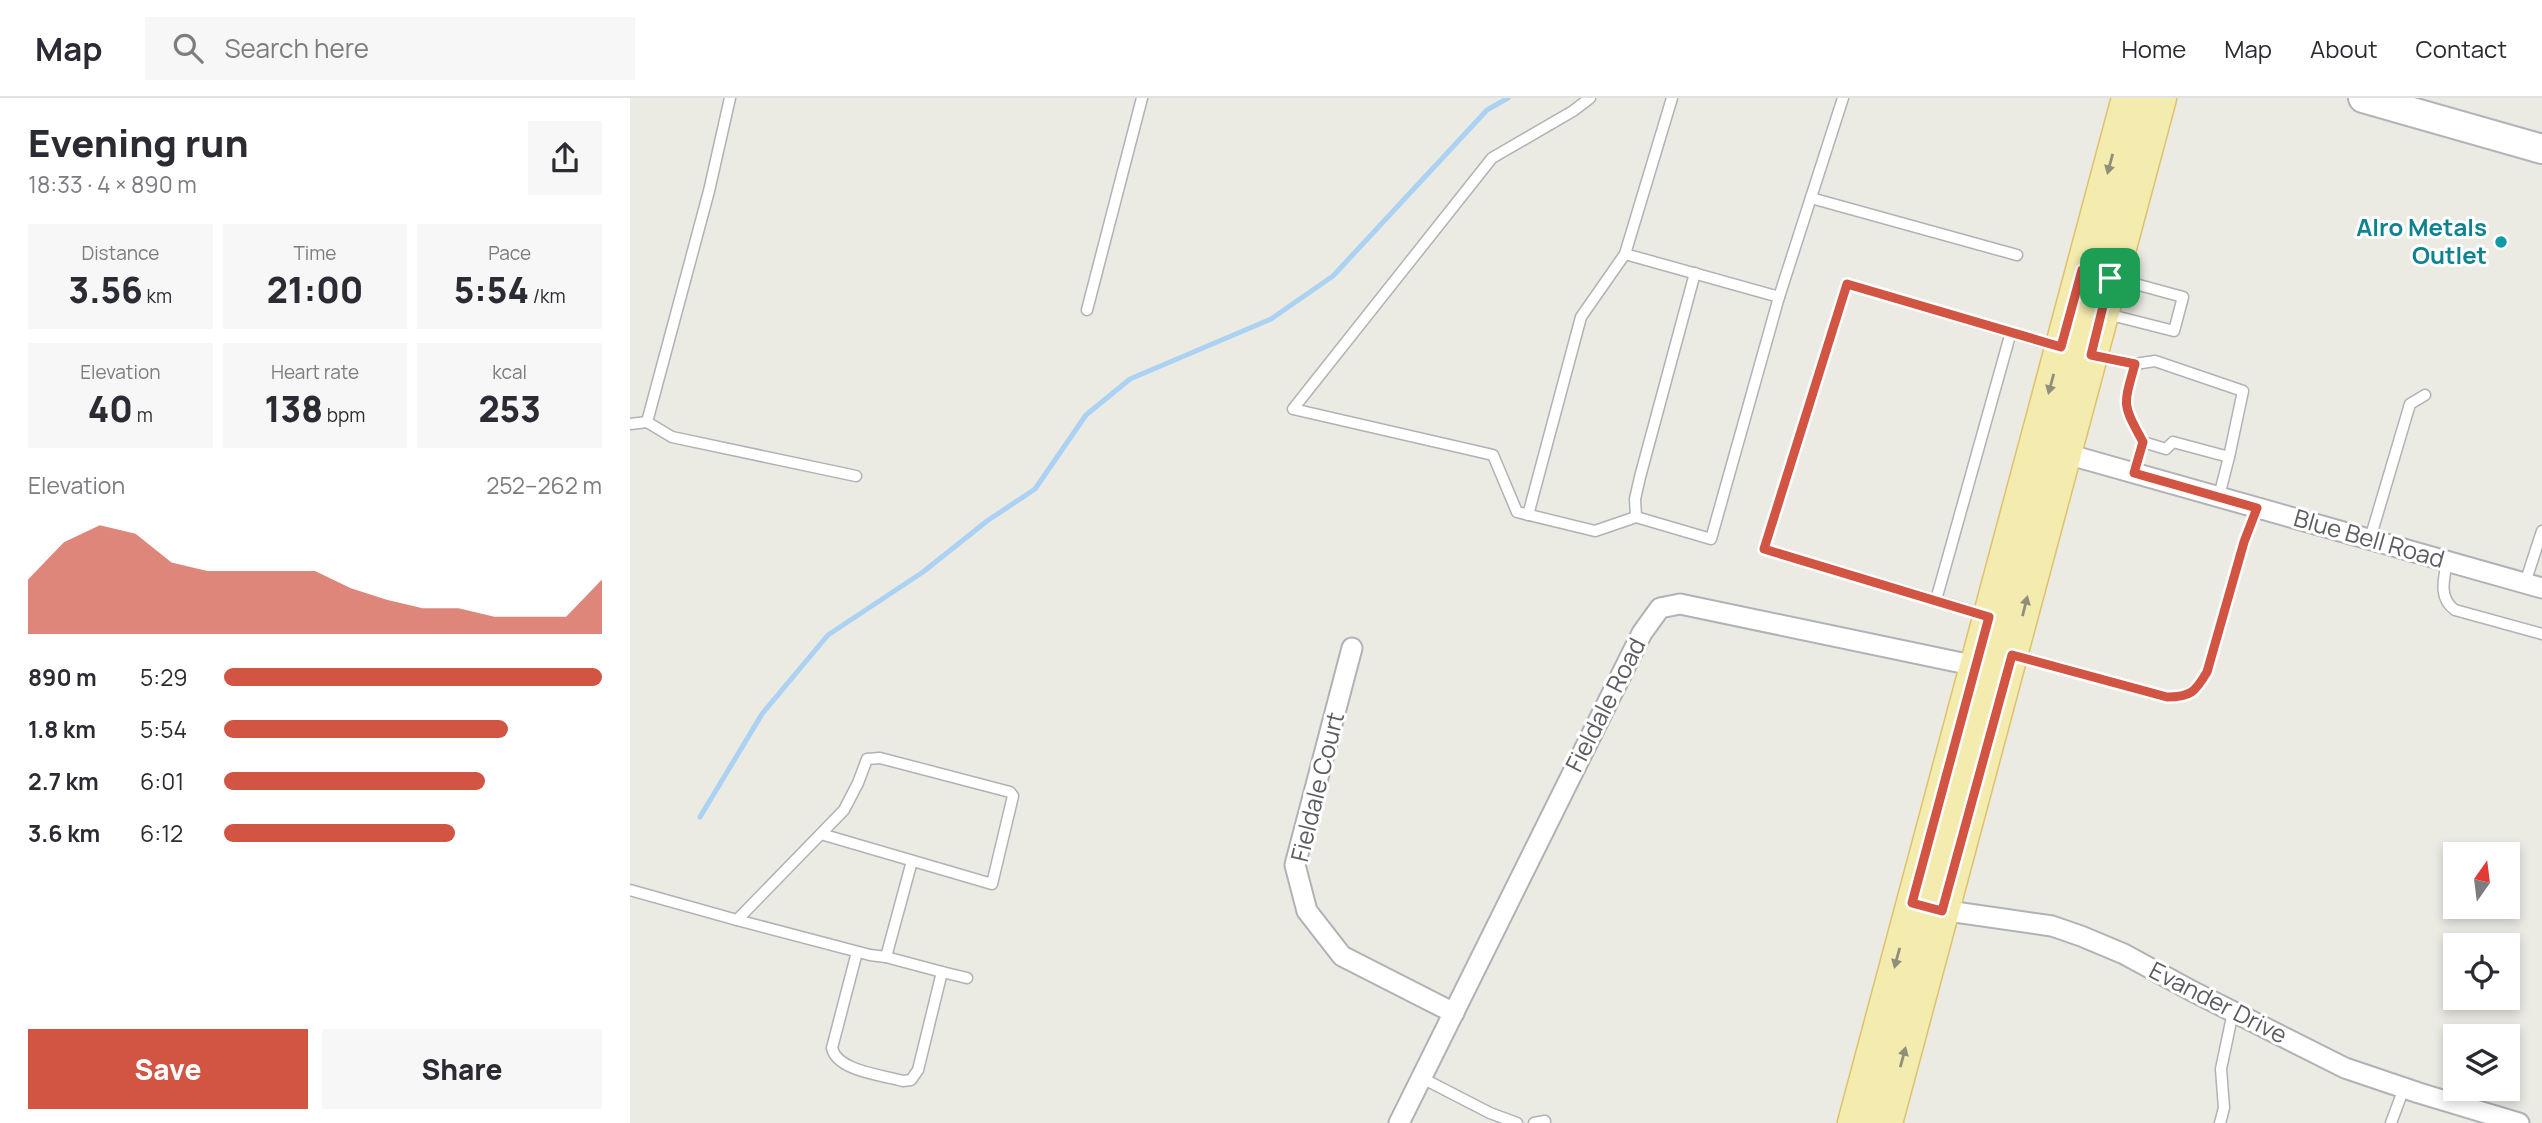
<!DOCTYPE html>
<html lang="en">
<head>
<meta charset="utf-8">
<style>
  body { margin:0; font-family:Manrope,sans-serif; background:#f7f7f7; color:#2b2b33; height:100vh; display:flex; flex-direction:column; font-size:26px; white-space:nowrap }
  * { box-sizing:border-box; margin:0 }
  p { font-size:23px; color:#7c7c81 }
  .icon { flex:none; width:38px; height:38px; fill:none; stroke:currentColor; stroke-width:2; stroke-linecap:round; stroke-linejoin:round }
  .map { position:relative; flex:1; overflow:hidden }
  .sheet { display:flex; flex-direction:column; background:#fff; width:630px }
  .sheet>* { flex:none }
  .needle { width:46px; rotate:14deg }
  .controls { position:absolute; left:1813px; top:744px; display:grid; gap:14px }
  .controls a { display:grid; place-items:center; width:77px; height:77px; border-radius:0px; background:#fff; box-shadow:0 4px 10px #0003; font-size:35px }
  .pin { position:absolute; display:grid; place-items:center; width:60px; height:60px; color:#fff; margin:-30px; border-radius:14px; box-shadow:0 4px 10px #0006 }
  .round { display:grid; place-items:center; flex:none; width:74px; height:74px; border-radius:0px; background:#f7f7f7 }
  .head { display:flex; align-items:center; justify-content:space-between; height:119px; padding:0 28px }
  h1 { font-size:38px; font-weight:800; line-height:52px }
  .figures { display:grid; grid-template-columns:repeat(3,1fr); gap:10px; height:119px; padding:7px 28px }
  .figures div { display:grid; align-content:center; border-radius:0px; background:#f7f7f7; text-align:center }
  .figures b { font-size:35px; font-weight:800 }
  .figures small { font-size:19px; font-weight:400 }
  .figures p { font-size:19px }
  .chart { height:196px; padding:14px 28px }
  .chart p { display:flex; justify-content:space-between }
  .chart svg { width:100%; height:126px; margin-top:7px; fill:#d25442; opacity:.7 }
  .primary-button { display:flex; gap:14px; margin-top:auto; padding:14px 28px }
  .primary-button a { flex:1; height:80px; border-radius:0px; background:#d25442; color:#fff; font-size:28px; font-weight:800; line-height:80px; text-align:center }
  .primary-button a+a { background:#f7f7f7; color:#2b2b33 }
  ul { padding:0 28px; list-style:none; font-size:23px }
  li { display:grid; grid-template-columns:112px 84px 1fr; align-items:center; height:52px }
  li i { height:18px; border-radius:9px; background:#d25442 }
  header { display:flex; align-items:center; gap:42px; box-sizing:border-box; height:98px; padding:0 35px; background:#fff; border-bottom:2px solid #e1e1e2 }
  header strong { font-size:33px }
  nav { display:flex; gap:38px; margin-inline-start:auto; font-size:24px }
  .search { width:490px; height:63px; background:#f7f7f7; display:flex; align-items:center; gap:18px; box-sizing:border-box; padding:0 24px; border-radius:0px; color:#7c7c81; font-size:26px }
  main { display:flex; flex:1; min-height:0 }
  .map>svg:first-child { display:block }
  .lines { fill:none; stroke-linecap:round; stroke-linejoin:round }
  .stream { stroke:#abd1f3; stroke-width:5 }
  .lane-casing { stroke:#b0b2b6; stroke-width:13 }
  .street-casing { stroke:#b0b2b6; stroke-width:23 }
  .secondary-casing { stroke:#b2b4b8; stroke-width:32 }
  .primary-casing { stroke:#dec269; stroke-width:35 }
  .lane { stroke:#fff; stroke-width:10 }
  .street { stroke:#fff; stroke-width:19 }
  .secondary { stroke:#fff; stroke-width:28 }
  .primary { stroke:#f4ecaf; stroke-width:32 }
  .oneway { fill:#918f7c }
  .route-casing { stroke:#fff; stroke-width:14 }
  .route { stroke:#d25442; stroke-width:9 }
  .culture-dot { fill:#0f9aa8; stroke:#fff; stroke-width:2.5 }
  .labels { text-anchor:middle; stroke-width:6; stroke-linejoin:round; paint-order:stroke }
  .culture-label { font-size:24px; font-weight:bold; fill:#0d838f; stroke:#fff; text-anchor:end }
  .street-label { font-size:24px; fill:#5b5d61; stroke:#fff }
</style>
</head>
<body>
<header>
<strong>Map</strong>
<div class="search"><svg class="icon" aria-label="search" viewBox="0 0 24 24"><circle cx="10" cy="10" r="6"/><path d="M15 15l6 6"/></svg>Search here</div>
<nav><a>Home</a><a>Map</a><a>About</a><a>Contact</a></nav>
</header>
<main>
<section class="sheet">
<div class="head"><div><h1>Evening run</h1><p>18:33 · 4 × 890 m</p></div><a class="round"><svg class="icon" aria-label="share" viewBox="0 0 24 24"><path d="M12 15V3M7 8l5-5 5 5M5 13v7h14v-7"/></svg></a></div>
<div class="figures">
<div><p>Distance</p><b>3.56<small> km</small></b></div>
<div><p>Time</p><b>21:00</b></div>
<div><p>Pace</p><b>5:54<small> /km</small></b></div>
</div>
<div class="figures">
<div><p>Elevation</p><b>40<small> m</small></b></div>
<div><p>Heart rate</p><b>138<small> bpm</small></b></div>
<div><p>kcal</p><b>253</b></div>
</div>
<div class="chart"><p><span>Elevation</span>252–262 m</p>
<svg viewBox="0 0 160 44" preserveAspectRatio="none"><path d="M0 44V25L10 12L20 6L30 9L40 19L50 22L60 22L70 22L80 22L90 28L100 32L110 35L120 35L130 38L140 38L150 38L160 25V44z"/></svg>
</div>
<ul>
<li><b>890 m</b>5:29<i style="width:100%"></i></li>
<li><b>1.8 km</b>5:54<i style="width:75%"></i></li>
<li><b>2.7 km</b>6:01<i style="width:69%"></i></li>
<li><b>3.6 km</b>6:12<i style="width:61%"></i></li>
</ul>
<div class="primary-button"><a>Save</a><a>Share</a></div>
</section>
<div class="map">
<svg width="1912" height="1025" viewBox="0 0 1912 1025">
  <rect width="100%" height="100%" fill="#ebeae3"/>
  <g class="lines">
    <path class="stream" d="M70,719L132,616L198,537L293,474L357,423L405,391L456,317L500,281L641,221L703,178L857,12L878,0"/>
    <defs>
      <g id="lane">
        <path d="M100,0L79,93L17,324L42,339L226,378"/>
        <path d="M960,0L943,13L862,60L663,311L863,357L887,414L965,433L1006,419L1081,441L1149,199"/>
        <path d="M1042,0L995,156L1149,199L1213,0"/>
        <path d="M1181,100L1387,157"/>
        <path d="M457,212L512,0"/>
        <path d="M1477,216L1544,233L1553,199L1487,181"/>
        <path d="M1465,257L1505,266C1493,309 1492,305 1513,344L1504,375"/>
        <path d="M1505,266L1525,263L1613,293L1599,359"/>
        <path d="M0,326L17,324"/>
        <path d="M1513,344L1536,351L1543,344L1599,359L1589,398"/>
        <path d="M898,417L951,219L995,156"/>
        <path d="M1006,419L1005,401L1010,379L1065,175"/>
        <path d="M1740,441L1780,306L1795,297"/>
        <path d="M1817,463C1814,481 1808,500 1825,512L1912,536"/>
        <path d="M1895,485L1912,433"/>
        <path d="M1306,502L1381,234"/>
        <path d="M1355,517L1134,451L1217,186L1426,248"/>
        <path d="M1386,558L1537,599C1559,599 1566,593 1577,574L1614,444L1627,410"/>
        <path d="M0,792L107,822L214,712L228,685L237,661L250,660L380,694L383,698L362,786L191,736"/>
        <path d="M107,822L240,857L256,859L282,763"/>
        <path d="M227,854L202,950C207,973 252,977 273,983L281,982L288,972L312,874L256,859"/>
        <path d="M312,874L337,880"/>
        <path d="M792,980L860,1015L887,1025"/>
        <path d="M904,1025L915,1023"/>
        <path d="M1590,1025L1594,1010L1591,971L1603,914"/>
        <path d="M1761,1025L1774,990"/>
      </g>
      <g id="street">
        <path d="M1426,353L1912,490"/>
        <path d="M722,550L665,767L677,813L712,858L824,915"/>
        <path d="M1304,811L1422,828L1451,838L1494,856L1562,893L1715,970L1789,995L1889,1025"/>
        <path d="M769,1025L1012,535L1030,510L1050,506L1356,570"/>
      </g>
      <path id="secondary" d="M1733,0L1912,51"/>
      <g id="primary">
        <path d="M1224,1025L1498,0"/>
        <path d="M1256,1025L1530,0"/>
      </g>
    </defs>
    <use href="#lane" class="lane-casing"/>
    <use href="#street" class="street-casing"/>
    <use href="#secondary" class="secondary-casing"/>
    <use href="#primary" class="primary-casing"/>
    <use href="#lane" class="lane"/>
    <use href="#street" class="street"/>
    <use href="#secondary" class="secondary"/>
    <use href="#primary" class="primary"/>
  </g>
  <defs><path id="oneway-solid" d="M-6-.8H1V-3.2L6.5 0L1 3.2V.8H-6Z" transform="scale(1.75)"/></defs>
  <g class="oneway">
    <use href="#oneway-solid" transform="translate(1480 66) rotate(105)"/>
    <use href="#oneway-solid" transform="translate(1421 286) rotate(105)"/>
    <use href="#oneway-solid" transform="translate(1395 508) rotate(-76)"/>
    <use href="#oneway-solid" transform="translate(1267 860) rotate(105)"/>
    <use href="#oneway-solid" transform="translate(1273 959) rotate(-75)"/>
  </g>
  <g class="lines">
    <defs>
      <path id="route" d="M1452,172L1480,180L1461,257L1505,266C1493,309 1492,305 1513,344L1504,375L1627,410L1614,444L1577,574C1565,594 1561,599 1537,599L1382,557L1312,813L1282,805L1359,519L1134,451L1217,186L1431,249Z"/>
    </defs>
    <use href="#route" class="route-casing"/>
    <use href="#route" class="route"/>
  </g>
  <circle class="culture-dot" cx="1871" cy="144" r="7"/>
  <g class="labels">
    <g class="culture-label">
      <text x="1857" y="138">Alro Metals<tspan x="1857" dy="28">Outlet</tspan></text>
    </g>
    <g class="street-label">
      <text transform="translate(1739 441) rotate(16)" y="8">Blue Bell Road</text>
      <text transform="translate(976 607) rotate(-63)" y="8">Fieldale Road</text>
      <text transform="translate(688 689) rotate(-76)" y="8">Fieldale Court</text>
      <text transform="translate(1588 905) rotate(27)" y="8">Evander Drive</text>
    </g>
  </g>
</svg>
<div class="controls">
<a><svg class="needle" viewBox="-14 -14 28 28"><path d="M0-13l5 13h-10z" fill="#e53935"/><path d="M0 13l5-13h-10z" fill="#7c7c81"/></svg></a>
<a><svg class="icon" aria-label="locate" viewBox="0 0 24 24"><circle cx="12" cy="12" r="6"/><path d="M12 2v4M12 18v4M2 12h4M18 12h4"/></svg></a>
<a><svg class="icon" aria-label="layers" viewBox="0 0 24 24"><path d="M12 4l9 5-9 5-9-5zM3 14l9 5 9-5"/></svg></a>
</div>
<div class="pin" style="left:1480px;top:180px;background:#1e9e55"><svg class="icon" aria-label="arrive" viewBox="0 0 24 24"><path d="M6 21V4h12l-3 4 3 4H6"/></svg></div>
</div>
</main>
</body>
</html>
